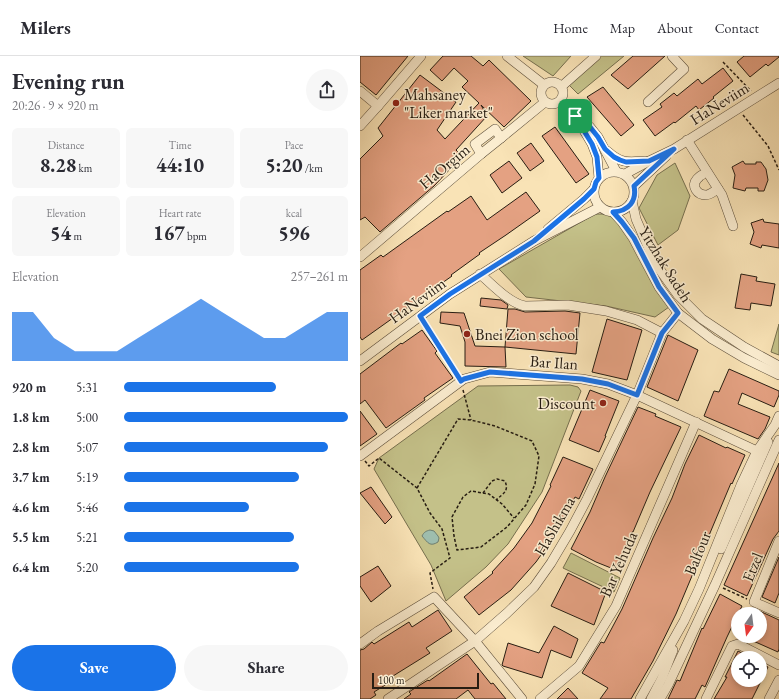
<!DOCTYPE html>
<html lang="en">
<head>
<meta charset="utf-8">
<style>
  body { margin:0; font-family:"EB Garamond",serif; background:#f7f7f7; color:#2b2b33; height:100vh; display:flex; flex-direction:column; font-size:15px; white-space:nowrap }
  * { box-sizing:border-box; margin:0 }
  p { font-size:13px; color:#7c7c81 }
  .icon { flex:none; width:22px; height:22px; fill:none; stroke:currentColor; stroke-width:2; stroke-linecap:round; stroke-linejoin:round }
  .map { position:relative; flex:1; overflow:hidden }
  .details { display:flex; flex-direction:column; background:#fff; width:360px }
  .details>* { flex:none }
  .needle { width:26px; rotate:194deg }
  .fabs { position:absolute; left:371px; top:551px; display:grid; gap:8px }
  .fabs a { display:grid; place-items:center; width:36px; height:36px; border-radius:50%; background:#fff; box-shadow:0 2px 6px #0003; font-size:20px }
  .scale { position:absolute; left:12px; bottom:10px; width:107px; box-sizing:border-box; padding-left:4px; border:2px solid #271d12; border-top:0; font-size:11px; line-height:14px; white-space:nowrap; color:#271d12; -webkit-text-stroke:3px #fbedd0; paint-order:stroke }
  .pin { position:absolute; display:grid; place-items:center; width:34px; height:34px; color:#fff; margin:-17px; border-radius:8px; box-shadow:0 2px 6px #0006 }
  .round { display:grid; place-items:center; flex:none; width:42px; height:42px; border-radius:21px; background:#f7f7f7 }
  .overview { display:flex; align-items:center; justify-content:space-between; height:68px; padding:0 12px }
  h1 { font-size:22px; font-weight:700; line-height:30px }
  .stats { display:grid; grid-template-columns:repeat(3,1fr); gap:6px; height:68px; padding:4px 12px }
  .stats div { display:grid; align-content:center; border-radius:6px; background:#f7f7f7; text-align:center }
  .stats b { font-size:20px; font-weight:700 }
  .stats small { font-size:11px; font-weight:400 }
  .stats p { font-size:11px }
  .chart { height:112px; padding:8px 12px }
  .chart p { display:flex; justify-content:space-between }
  .chart svg { width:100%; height:72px; margin-top:4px; fill:#1a73e8; opacity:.7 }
  .button { display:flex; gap:8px; margin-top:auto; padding:8px 12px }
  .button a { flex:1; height:46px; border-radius:24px; background:#1a73e8; color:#fff; font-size:16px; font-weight:700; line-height:46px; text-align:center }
  .button a+a { background:#f7f7f7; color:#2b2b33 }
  ul { padding:0 12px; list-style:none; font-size:13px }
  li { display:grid; grid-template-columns:64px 48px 1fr; align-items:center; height:30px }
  li i { height:10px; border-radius:5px; background:#1a73e8 }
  header { display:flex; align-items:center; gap:24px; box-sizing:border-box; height:56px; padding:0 20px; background:#fff; border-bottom:1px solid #e1e1e2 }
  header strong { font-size:19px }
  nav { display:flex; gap:22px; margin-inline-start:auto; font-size:14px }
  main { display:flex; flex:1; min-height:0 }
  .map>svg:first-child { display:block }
  .green { fill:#c4c189; stroke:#766f4e }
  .water { fill:#9ebeaf; stroke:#6e7e70 }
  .building { fill:#e4a182; stroke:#271d12 }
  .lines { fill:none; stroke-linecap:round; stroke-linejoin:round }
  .minor-casing { stroke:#5c4e3b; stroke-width:10 }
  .path { stroke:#271d12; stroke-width:1.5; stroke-dasharray:3 2; stroke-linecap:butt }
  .minor { stroke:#fbedd0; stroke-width:9 }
  .route-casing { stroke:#fff; stroke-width:8 }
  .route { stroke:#1a73e8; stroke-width:5 }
  .poi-dot { fill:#8f2418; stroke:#fbedd0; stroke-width:1.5 }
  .labels { text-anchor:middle; stroke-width:3; stroke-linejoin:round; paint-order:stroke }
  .poi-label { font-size:16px; fill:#271d12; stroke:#fbedd0; text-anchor:start }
  .street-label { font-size:16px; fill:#271d12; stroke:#fbedd0 }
</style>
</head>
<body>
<header>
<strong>Milers</strong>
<nav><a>Home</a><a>Map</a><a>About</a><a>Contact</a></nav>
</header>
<main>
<section class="details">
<div class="overview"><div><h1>Evening run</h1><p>20:26 · 9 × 920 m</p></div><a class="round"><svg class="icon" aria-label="share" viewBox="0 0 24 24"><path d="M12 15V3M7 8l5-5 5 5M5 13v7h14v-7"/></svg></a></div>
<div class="stats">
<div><p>Distance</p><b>8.28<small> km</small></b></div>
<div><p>Time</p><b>44:10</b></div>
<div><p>Pace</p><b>5:20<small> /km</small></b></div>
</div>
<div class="stats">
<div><p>Elevation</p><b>54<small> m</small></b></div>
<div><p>Heart rate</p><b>167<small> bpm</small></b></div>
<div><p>kcal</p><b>596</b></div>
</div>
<div class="chart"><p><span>Elevation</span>257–261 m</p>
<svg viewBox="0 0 160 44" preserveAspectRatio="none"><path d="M0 44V14L10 14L20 30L30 38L40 38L50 38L60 30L70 22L80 14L90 6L100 14L110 22L120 30L130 30L140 22L150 14L160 14V44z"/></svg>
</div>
<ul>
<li><b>920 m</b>5:31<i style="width:68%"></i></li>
<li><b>1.8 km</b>5:00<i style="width:100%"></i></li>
<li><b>2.8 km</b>5:07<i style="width:91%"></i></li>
<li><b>3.7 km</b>5:19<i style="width:78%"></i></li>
<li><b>4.6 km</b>5:46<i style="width:56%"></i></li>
<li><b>5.5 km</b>5:21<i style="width:76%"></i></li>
<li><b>6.4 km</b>5:20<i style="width:78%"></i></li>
</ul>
<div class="button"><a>Save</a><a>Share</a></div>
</section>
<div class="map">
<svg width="419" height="643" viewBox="0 0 419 643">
  <rect width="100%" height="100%" fill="#f9e3b6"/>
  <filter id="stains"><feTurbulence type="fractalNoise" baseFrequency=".005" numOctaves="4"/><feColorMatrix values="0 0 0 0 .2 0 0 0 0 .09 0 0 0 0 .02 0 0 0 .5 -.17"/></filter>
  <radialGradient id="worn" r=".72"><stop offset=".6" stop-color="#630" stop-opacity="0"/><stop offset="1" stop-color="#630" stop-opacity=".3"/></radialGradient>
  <g class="green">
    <path d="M163,0H211L193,20Z"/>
    <path d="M234,0H264L218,38L205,25Z"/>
    <path d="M315,107L330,140L318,174L298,189L279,152L297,119Z"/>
    <path d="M235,158H246L253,161L265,173L309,251L295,261L246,250L166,241L139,213Z"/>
    <path d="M419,268V299L411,296Z"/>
    <path d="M210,329L218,331L221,335L182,436L148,488L126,511L86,545L71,509L14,413L19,402L118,330Z"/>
    <path d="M211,497L260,522L254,536L203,512Z"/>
  </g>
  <path class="water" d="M70,474L74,475L78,480L79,482L78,486C70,491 68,487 62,480C64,476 66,475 70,474Z"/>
  <g class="building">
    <path d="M0,0H48L16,39L0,26Z"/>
    <path d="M83,0H111L123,10L129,4L171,45L144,71L121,49L127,60L96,94L104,102L92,113L91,112L74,130L20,176L5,161L0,164V103L23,80L18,72L60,19L96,46L77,74L85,83L119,47L102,31L108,25L94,12L82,25L70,14Z"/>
    <path d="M273,0H305L268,33L251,19Z"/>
    <path d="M384,0H419V1L408,10L406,8L390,21L377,6Z"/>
    <path d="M363,12L373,25L353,41L354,42L339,54L336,50L315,67L314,66L295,80L283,64L302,51L300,48L314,37L317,40L338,23L342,28Z"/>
    <path d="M243,31L274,69L261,80L227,41Z"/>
    <path d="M195,71L229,118L216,127L182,80Z"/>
    <path d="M171,87L184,105L170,115L157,97Z"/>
    <path d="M149,105L162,122L142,137L130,119Z"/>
    <path d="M383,105L385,108H396V106H401L406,113L408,124L404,135H398V132H386L385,135L373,132L375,119L372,111Z"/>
    <path d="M166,136L180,155L146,179L119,197L120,198L91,219L92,220L2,284L0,281V214L21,199L23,201L87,155L88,156L111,140L127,164Z"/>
    <path d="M403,163L404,166L419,168V192L402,189L401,192L390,188L394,176L391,167Z"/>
    <path d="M381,218L397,221L396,225L415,228L411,250L391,247L390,254L375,252Z"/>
    <path d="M121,242L141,244L148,249L147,253L120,250Z"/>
    <path d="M148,253H155L165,256L205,255L220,257L216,298L145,291Z"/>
    <path d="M81,256L104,257L115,290L145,291L146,311L105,310V286L100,270L80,267Z"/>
    <path d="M247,263L282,274L267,324L232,316Z"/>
    <path d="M62,274L77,295L75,297L93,322L64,342L65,344L26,372L5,344L0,348V318L41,287L42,288Z"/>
    <path d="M308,279L338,294L318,345L287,331Z"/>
    <path d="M369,313L419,335V339L414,351L382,337L378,348L410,361L405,373L398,383L344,360L354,335L359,336Z"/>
    <path d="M230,334L259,345L245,380H246L239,396L209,384Z"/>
    <path d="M278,351L296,358L295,360L321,371L290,436L273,476H272L256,514L236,506L211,493L230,456L245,421Z"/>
    <path d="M0,355L17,378L0,390Z"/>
    <path d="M339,379L366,392L367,391L385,399L372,428L371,427L316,558L293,605L271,643H240L248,632L222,617L241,586L244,587L262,553L293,482L312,442L325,408Z"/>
    <path d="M203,401L233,413L219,443L215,441L198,475L176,506L151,534L119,559L104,541L133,517L132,516L154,492L172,467L191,430L190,429Z"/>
    <path d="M419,407V475L413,483L387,540L364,529Z"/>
    <path d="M11,431L32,461L25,468L0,437Z"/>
    <path d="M419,501V537L415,547L402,541Z"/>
    <path d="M18,510L31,530L11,546L0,530V521Z"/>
    <path d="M208,517L246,536L234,569L191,550Z"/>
    <path d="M360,538L382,550L367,581L345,631L342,629L335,643H308L317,624L320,625L342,572L343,573Z"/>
    <path d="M393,552L419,564V593L418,596L382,580H400V558H390Z"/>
    <path d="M78,554L92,575L66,592L70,597L33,620L35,623L14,636L16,639L10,643H0V594L4,593L12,586L14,588L49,566L52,571Z"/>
    <path d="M194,570L218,583L211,602L191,594L182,622L143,610L142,609L148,587L179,597Z"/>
    <path d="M378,595L391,602H378V624H400V607L408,611L392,643H354L367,621H365Z"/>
    <path d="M107,598L131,628L133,627L146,643H115L108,634L96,643H44L51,638L49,636L52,634L68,624L69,625Z"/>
    <path d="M208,632L218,643H197Z"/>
  </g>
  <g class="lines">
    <defs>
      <g id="minor">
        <path d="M147,0L184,29"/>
        <circle cx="192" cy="37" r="11"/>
        <path d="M202,30L236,0"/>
        <path d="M0,35L18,50"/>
        <path d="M200,45L215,60L230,71L238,81L256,115"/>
        <path d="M288,46L324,13L312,0"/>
        <path d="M219,66L232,88L237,101L239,122"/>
        <path d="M0,70L18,50L61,0"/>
        <path d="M327,84L362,139L373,170"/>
        <path d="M247,95C262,108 267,106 285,105"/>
        <path d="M121,98L115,88L135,73L141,82"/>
        <circle cx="254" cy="136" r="20"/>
        <path d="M265,118L289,105L314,93L419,27"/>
        <path d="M342,119C341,119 338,122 337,123C331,130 337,139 346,139C350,139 354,135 358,133"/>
        <path d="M274,130L306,100"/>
        <path d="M272,145L276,163L295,207L318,239L342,263L384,291L419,310"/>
        <path d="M253,156L262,166L273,182L299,231L318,257L352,283L384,302L419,319"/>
        <path d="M188,173L224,143L234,133"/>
        <path d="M0,201L121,98L141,82L185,46"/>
        <path d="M120,218C133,229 149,247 165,250L208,249L246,255L277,264L302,277"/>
        <path d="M0,305L90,238L174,185L240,151"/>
        <path d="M0,400L104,323L130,316L222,323L248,328L277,339L397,395"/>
        <path d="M419,485L394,546L419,557"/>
        <path d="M361,493L408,386"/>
        <path d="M0,588L18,575L74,541L115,585L162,643"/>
        <path d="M28,643L115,585L147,557L174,531L191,507L210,475L227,443L277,339L302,277L318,257"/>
        <path d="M180,643L219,610L256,550L336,366"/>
        <path d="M280,643L324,565L339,533L381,429L397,395L415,369L419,360"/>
        <path d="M291,643L302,622L313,594"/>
        <path d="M300,643L308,629L355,529L419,384"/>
        <path d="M346,643L372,590L378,588L419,609"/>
        <path d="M409,643L419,624"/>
      </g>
    </defs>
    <use href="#minor" class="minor-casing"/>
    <g class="path">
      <path d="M363,6L391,35"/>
      <path d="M383,59L408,90L419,114"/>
      <path d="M64,267L96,318"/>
      <path d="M103,334L111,364"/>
      <path d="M5,405L9,410L19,402L57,432L70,457L82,473L90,502L70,517L73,533"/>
      <path d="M57,432L98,363L111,364L135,370L172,385L179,400L175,428L166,449L147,471L121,491L97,494L94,480L92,461L103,441L111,435L129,438L142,448L154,462"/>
      <path d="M123,437L132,425L137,423L145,425C149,435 144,437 136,444"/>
      <path d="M363,532L387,543"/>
    </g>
    <use href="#minor" class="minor"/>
  </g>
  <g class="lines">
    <defs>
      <path id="route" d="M215,60L230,71L238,81L245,93L254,101L260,104L266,106L289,105L314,93L274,130C277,145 269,155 253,156L262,166L274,182L299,231L318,257L302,277L277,339L248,328L222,323L130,316L104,323L101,325L60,260L90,238L174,185L224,143L234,133L236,126L239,122L237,101L232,88Z"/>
    </defs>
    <use href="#route" class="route-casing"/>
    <use href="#route" class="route"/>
  </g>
  <g class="poi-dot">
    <circle cx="36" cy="47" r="4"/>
    <circle cx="107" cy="278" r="4"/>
    <circle cx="243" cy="347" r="4"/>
  </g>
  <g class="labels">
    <g class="poi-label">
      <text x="44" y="44">Mahsaney<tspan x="44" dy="18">"Liker market"</tspan></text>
      <text x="115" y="284">Bnei Zion school</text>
      <text x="235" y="353" text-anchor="end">Discount</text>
    </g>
    <g class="street-label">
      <text transform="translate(359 47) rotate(-32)" y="6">HaNeviim</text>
      <text transform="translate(84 110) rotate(-40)" y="6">HaOrgim</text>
      <text transform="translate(306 208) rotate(58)" y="6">Yitzhak Sadeh</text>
      <text transform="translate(57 244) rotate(-36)" y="6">HaNeviim</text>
      <text transform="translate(194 306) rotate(4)" y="6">Bar Ilan</text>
      <text transform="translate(194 470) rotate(-60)" y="6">HaShikma</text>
      <text transform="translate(337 497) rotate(-68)" y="6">Balfour</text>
      <text transform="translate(258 508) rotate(-66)" y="6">Bar Yehuda</text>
      <text transform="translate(392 511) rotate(-68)" y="6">Etzel</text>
    </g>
  </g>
  <rect width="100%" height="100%" filter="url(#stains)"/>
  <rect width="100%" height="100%" fill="url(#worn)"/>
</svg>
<div class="fabs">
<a><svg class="needle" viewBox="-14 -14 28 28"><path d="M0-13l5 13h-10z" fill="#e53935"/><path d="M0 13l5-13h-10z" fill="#7c7c81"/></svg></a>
<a><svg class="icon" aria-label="locate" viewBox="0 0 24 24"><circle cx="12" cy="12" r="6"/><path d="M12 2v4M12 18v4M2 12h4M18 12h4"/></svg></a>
</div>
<div class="scale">100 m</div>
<div class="pin" style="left:215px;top:60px;background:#1e9e55"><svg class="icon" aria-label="arrive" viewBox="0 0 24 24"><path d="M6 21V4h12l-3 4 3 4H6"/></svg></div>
</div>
</main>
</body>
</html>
